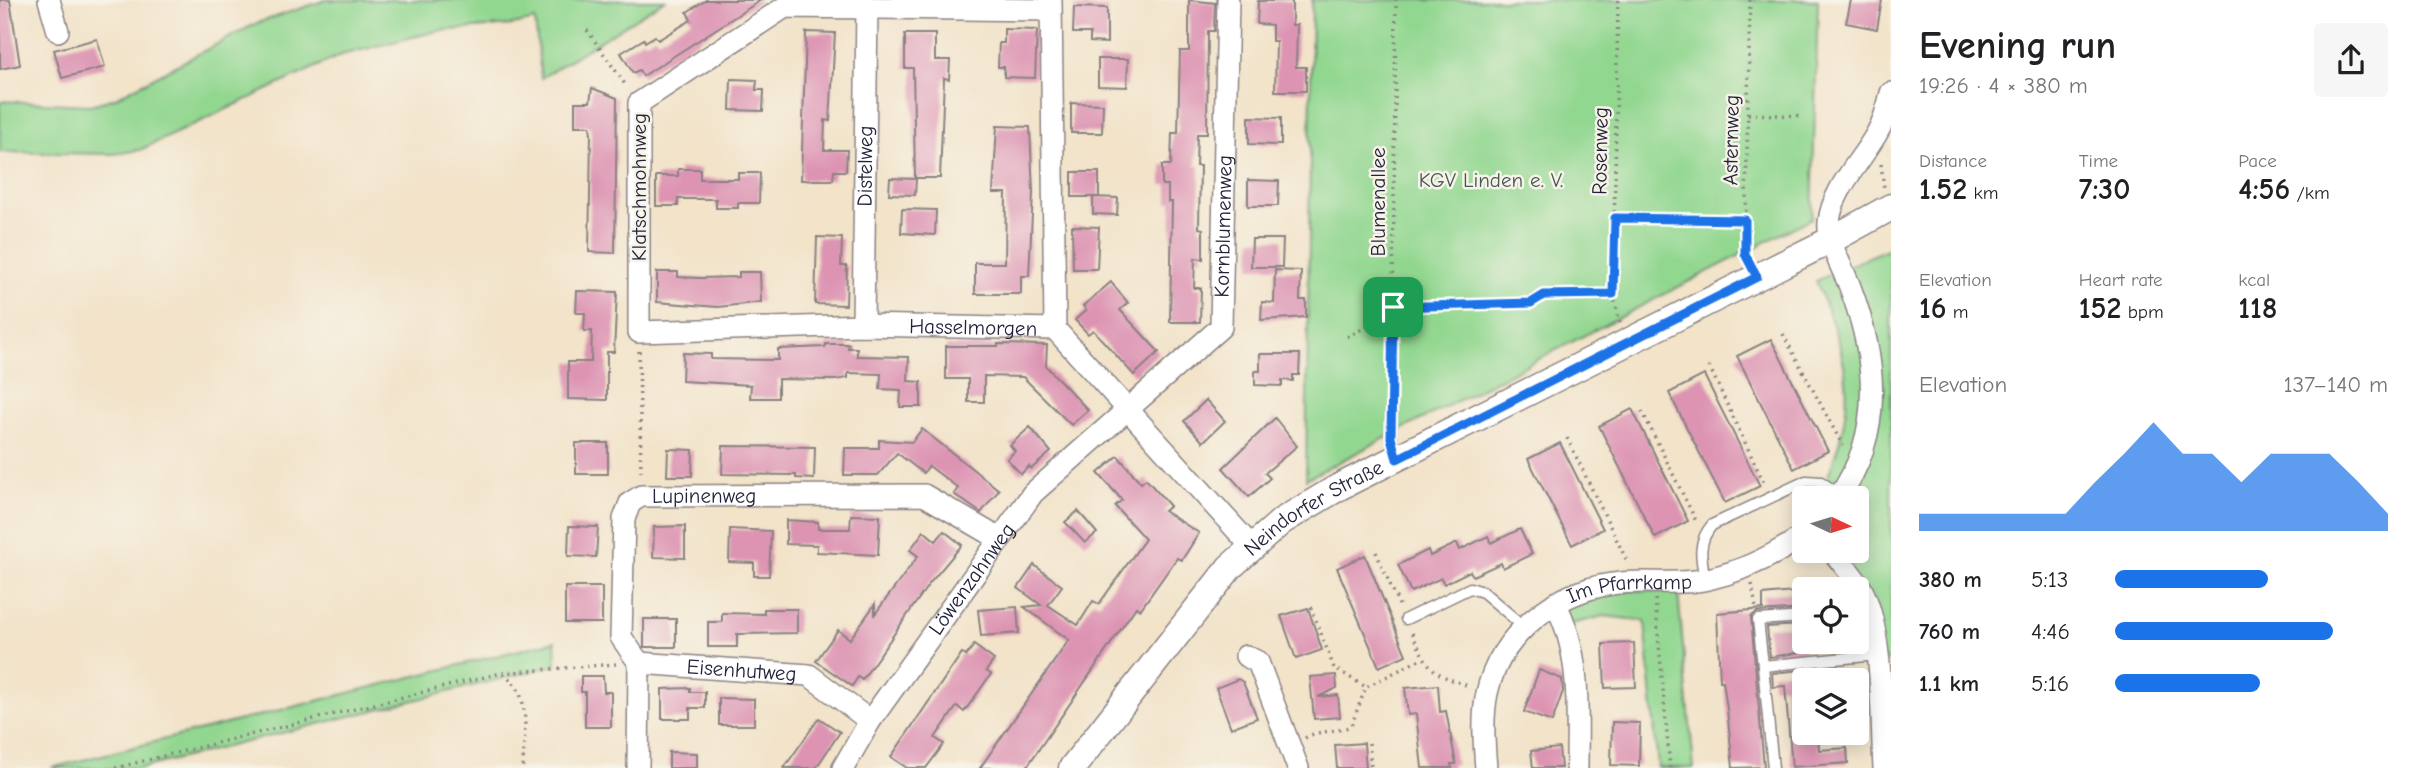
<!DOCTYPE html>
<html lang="en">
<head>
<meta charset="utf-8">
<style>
  body { margin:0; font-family:"Comic Neue",sans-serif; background:#f6f6f6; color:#202124; height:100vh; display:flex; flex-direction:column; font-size:26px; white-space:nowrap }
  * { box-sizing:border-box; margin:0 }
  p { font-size:23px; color:#757577 }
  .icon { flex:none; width:38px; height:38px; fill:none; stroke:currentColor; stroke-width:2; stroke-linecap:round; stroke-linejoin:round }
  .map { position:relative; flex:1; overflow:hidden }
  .panel { display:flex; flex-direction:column; background:#fff; width:525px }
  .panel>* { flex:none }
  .needle { width:46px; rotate:94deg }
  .tools { position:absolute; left:1792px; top:486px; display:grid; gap:14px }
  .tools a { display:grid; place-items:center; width:77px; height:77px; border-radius:7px; background:#fff; box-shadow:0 4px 18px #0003; font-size:35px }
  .pin { position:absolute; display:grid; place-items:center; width:60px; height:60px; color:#fff; margin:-30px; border-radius:14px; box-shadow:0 4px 10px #0006 }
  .round { display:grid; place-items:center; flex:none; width:74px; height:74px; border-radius:7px; background:#f6f6f6 }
  .head { display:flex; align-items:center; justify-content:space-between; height:119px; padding:0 28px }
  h1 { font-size:38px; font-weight:600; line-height:52px }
  .metrics { display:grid; grid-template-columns:repeat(3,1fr); gap:10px; height:119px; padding:7px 28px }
  .metrics div { display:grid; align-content:center }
  .metrics b { font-size:30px; font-weight:600 }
  .metrics small { font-size:19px; font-weight:400 }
  .metrics p { font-size:19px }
  .chart { height:196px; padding:14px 28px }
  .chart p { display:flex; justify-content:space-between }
  .chart svg { width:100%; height:126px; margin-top:7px; fill:#1a73e8; opacity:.7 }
  ul { padding:0 28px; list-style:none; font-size:23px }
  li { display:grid; grid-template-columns:112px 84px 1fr; align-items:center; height:52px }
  li i { height:18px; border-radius:9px; background:#1a73e8 }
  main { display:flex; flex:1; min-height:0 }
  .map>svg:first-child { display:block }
  .green { fill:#92d790; stroke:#5a7c66; stroke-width:2 }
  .building { fill:#dd94b3 }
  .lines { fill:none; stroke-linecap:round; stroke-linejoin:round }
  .service-casing { stroke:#8a8282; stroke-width:13 }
  .minor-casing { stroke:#8a8282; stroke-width:24 }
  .tertiary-casing { stroke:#8a8282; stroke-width:29 }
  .path { stroke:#8a8282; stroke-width:3.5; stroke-dasharray:2 5; stroke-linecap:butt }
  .service { stroke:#fff; stroke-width:10 }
  .minor { stroke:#fff; stroke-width:21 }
  .tertiary { stroke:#fff; stroke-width:26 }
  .route-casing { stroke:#fff; stroke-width:14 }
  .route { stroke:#1a73e8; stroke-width:9 }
  .labels { text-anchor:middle; stroke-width:5; stroke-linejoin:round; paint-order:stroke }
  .street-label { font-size:21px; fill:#22223b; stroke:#f7f3e8 }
  .park-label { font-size:21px; fill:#445854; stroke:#f7f3e8 }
</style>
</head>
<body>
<main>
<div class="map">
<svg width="1891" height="768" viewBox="0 0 1891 768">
  <rect width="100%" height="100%" fill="#f7f3e8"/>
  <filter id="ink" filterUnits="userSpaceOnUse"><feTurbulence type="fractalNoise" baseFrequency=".0143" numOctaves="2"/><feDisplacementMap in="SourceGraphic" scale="14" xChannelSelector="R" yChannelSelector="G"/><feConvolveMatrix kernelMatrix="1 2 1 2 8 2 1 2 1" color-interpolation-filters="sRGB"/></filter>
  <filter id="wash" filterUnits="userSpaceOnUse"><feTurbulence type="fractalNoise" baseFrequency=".00686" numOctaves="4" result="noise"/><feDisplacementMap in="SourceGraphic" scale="28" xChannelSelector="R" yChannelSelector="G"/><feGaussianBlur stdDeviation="1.57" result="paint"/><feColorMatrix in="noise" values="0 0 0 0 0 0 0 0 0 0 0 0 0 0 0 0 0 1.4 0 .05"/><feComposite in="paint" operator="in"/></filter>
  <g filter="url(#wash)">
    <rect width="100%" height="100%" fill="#f2e3c9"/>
    <g class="green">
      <path d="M326,0H665L541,78L535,20L513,25L437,31L341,55L140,150L114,154L0,152V101L91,105L115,98L257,23Z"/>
      <path d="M1312,0H1818L1812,218L1306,479Z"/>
      <path d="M1891,247V662L1877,655L1872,620L1832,551H1857V499H1821C1828,473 1840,447 1844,421C1854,371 1834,326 1816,281Z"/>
      <path d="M1626,590L1678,592L1694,768H1658L1645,621L1604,616L1567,625L1555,603Z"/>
      <path d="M555,641L556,665L141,768H51Z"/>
    </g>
    <g id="blocks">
      <g class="building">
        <path d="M0,0H10L20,65L0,69Z"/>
        <path d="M706,0H761L643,76L639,70L633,73L621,53L644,39L645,42L655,36L658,40L691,20L687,12Z"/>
        <path d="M1189,0L1215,3L1214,31H1208L1207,134H1197L1196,166H1200L1199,228L1203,229V259L1195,258L1194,288H1201L1200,322H1170L1172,202H1168V185H1162V165H1171L1172,133H1178L1180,51H1189Z"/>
        <path d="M1851,0H1882L1877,29L1846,23Z"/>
        <path d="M1258,1H1292V25H1297L1296,67H1306V91H1275L1276,41H1272V25L1257,24Z"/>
        <path d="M1074,7L1107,8V43L1090,42V33H1073Z"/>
        <path d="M1004,29L1037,30L1035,78L1004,77V67H998L999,43H1004Z"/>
        <path d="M806,32L835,33L830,121L825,120L824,150H847L846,171H834L833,180H801Z"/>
        <path d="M905,34H935V60H950L949,79L944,78L940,178H915L913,68H905Z"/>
        <path d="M97,39L105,67L62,78L54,50Z"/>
        <path d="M1098,59H1128L1127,87L1098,86Z"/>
        <path d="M731,79L757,80L756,90H764L763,111L730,110Z"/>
        <path d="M592,88L617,98L615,253L589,252L591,134L590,126H575V102H590Z"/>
        <path d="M1071,103L1103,104L1102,133H1071Z"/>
        <path d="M1249,117L1281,118V145L1249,144Z"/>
        <path d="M997,126L1030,127L1033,193L1029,276H1021V294H975V263H1005L1006,193H993Z"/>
        <path d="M678,169H700V179H738V173H760L759,203H738V208H716V199H678V206H656V176H678Z"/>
        <rect x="1072" y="172" width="27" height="25"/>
        <path d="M890,178L916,179L915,195L889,194Z"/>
        <path d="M1248,180L1279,181L1278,206H1248Z"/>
        <path d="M1093,197L1118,198L1117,215L1093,214Z"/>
        <path d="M902,209L936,210L935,235L901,233Z"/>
        <path d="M1072,226L1099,227L1097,269H1073Z"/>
        <path d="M817,237L842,238L841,266H847L846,305L815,304Z"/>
        <path d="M1252,239H1283L1282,267H1251Z"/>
        <path d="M1275,270L1301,271L1300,300H1306V317L1261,320L1262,302L1274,303Z"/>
        <path d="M657,272H678V277L700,278L739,277V272H760L761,302L718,307L657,302Z"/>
        <path d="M1111,282L1128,303L1120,310L1159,352L1134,375L1093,330L1088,334L1075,320L1086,310L1083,306Z"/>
        <path d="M577,291L617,292L614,352H607V400L568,399V362H591L592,331H584L585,313H576Z"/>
        <path d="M1771,339L1828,451L1794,469L1737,356Z"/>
        <path d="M826,344H849L848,348H857V356L909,357L908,381L921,382V407H900L901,390L880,389L881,374L848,373V378L835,380L778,379V398H750L751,385L682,381L683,353L711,354V359L778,360V349L825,347Z"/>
        <path d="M998,344L1047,345L1046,366L1088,410L1071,425L1023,377L984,376V402H968V379H946V346H998Z"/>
        <path d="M1260,354H1300L1299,375H1293V381L1282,380V386L1255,385V371H1260Z"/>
        <path d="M1704,375L1760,486L1725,503L1669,393Z"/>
        <path d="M1206,400L1225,421L1203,442L1184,421Z"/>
        <path d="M1632,409L1688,521L1655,538L1599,426Z"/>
        <path d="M1275,418L1297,446L1265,473L1270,478L1249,497L1223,468Z"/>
        <path d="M1030,427L1051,452L1031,469L1029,466L1021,474L1007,459L1015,451L1010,445Z"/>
        <path d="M922,429L999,490L981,513L954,494L958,488L929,466L923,473L897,453L878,475H844L845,448H879V440L912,442Z"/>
        <rect x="576" y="443" width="32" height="31"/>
        <path d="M1560,443L1603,529L1572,545L1528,459Z"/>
        <path d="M723,446L815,447L814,479L796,478V475L722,474Z"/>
        <path d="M668,449L693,450L692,476H667Z"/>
        <path d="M1118,456L1141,483L1146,479L1170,506L1164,511L1199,533L1182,560L1177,558L1140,610L1136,607L1026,768H980L1069,640L1024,607L1041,605L1018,588L1034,565L1062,586L1048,605L1078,625L1093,601L1099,604L1145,539L1115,506L1122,500L1098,473Z"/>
        <path d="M1078,511L1097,533L1085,543L1065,522Z"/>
        <path d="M851,515L880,516L878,555L817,552V545L786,544V520L818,522V529H850Z"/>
        <path d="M569,526L598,527L596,557L568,556Z"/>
        <path d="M685,526V558L653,557L654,527Z"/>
        <path d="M730,529L771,531L769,576H754V563L729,562Z"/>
        <path d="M1520,529L1532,554L1503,568L1501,563L1473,576L1470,571L1444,584L1441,578L1411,592L1398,565L1428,550L1430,556L1457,543L1460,550L1488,536L1491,543Z"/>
        <path d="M924,531L936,541L944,531L962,545L929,584L862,680L858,677L852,686L816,661L838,630L850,639L875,604V614L918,556L910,550Z"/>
        <path d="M1365,555L1406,655L1379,667L1337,568Z"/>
        <rect x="565" y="587" width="37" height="36"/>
        <path d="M1804,591V609L1757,612L1751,617L1764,767L1733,768L1727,709L1723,681H1720L1717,613L1763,609V595Z"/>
        <path d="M1017,607L1019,633L981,636L978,610Z"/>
        <path d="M1308,608L1322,650L1296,659L1281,616Z"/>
        <path d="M764,609H797V633L737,634V647H708V622H722V613L764,614Z"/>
        <rect x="644" y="619" width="32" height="28"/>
        <path d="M1804,625V652L1770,657L1767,627Z"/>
        <path d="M1634,643L1636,687L1605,688L1603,644Z"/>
        <path d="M974,645L994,660L986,671L991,674L964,712L957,706L935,738L944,744L926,768H907L891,757L962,653L966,656Z"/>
        <path d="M1539,670L1562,679L1563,691L1552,722L1524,712Z"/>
        <path d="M1802,670L1804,733H1818L1819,750L1847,748L1848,763L1792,767L1785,686L1773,687L1772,673Z"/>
        <path d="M1336,675L1337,688L1318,697L1338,695L1340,717L1314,719L1310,677Z"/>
        <path d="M581,676H603L604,692H611V727H585V692H581Z"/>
        <path d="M1238,679L1243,682L1257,718L1231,728L1216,688Z"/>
        <path d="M1438,685L1440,712L1446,711L1456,764H1451L1452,768H1422L1416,714L1408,715L1405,688Z"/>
        <path d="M690,688V692H705V708H690V719H662V689Z"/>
        <path d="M719,698L754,699V725H719Z"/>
        <path d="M819,718L840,732L816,768H784Z"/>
        <path d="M1612,722L1640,723L1639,766L1611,765Z"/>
        <path d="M1364,743L1366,768H1337L1335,745Z"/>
        <path d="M1559,748L1561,768H1533L1531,751Z"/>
        <path d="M669,752L697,753V768H669Z"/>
      </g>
    </g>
  </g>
  <g filter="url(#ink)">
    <use href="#blocks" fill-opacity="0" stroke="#8a8282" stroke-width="2"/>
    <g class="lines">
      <defs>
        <g id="service">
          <path d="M1391,405V438L1397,457"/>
          <path d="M1705,580C1701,559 1697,542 1712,525L1806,481L1821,482L1840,495"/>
          <path d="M1804,617L1758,620L1763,666L1877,655"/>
          <path d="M1406,619L1470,588L1483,592L1523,626"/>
          <path d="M1763,666L1773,768"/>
        </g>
        <g id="minor">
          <path d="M49,0L58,31"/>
          <path d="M1051,0L1055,329"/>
          <path id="s1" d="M1050,10L785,7L639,103V332L863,325L1055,329L1251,546"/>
          <path id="s2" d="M863,325L867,6"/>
          <path d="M1837,499C1885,434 1877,358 1850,287C1843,268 1827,243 1829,222C1832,190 1862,160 1877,133C1884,121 1888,106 1891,93"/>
          <path d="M1832,551C1843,564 1854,576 1862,590C1884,634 1881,718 1884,768"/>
          <path d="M1555,603C1582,653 1577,712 1577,768"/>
          <path d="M1246,656L1258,662L1298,768"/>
          <path id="s3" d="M639,663L809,675L870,721"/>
          <path id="s4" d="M638,768L639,663L621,637L624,519L630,503L641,496L924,495L998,538"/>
          <path id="s5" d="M843,768L870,721L1033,493L1221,327L1228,0"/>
          <path id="s6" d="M1486,768C1484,744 1482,717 1487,693C1500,635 1554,592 1612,584C1643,579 1677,586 1708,579C1744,571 1774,556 1804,535"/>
        </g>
        <g id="tertiary">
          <path id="s7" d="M1072,768L1230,567L1282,521L1339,487L1831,240L1891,207"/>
        </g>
      </defs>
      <use href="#service" class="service-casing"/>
      <use href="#minor" class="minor-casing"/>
      <use href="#tertiary" class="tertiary-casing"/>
      <g class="path">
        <path d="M1618,0L1613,294L1620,323"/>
        <path d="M587,30L627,87"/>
        <path d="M1748,114L1803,116"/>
        <path d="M1881,164L1884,188"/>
        <path d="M1615,218L1745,220"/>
        <path d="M1748,260L1745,254L1750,0"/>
        <path d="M1394,307L1531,303L1544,295L1613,294"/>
        <path d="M1783,334L1843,446"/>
        <path d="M1347,337L1375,322L1393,317"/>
        <path d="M639,351L641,477"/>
        <path d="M1709,366L1765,485"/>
        <path d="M1392,393L1396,0"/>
        <path d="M1642,411L1697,523"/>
        <path d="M1567,438L1628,563"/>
        <path d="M1376,552L1400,607"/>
        <path d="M1752,584L1756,608"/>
        <path d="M1655,599L1670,768"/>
        <path d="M1311,607L1334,668L1366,687"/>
        <path d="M1412,633C1428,668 1431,674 1469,686"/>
        <path d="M503,674C534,692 523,737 523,768"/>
        <path d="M1305,738C1320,729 1336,733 1351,726L1366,687L1423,658"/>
        <path d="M1369,743L1371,768"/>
        <path d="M115,768L501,673L616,664"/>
      </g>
      <use href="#service" class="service"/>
      <use href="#minor" class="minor"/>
      <use href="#tertiary" class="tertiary"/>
    </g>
  </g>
  <g class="lines" filter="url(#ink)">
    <defs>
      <path id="route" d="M1615,218L1745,220V254L1757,277L1397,459L1391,438L1393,307L1531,303L1544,295L1613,294Z"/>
    </defs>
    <use href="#route" class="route-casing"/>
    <use href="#route" class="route"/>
  </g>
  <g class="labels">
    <g class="street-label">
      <text transform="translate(1731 140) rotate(-89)" y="7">Asternweg</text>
      <text transform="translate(1600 151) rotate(-89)" y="7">Rosenweg</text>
      <text dy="7" stroke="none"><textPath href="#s2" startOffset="159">Distelweg</textPath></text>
      <text transform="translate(639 187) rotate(-90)" y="7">Klatschmohnweg</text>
      <text transform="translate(1378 202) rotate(-90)" y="7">Blumenallee</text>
      <text dy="7" stroke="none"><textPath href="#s5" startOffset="686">Kornblumenweg</textPath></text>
      <text dy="7" stroke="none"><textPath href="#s1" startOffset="1003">Hasselmorgen</textPath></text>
      <text dy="7" stroke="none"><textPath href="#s4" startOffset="348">Lupinenweg</textPath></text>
      <text dy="7" stroke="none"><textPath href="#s7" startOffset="359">Neindorfer Straße</textPath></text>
      <text dy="7" stroke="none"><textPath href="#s5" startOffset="229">Löwenzahnweg</textPath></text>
      <text dy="7" stroke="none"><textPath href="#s6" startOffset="268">Im Pfarrkamp</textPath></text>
      <text dy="7" stroke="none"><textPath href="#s3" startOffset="103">Eisenhutweg</textPath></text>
    </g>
    <g class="park-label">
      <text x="1491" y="187">KGV Linden e. V.</text>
    </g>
  </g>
</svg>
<div class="tools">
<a><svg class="needle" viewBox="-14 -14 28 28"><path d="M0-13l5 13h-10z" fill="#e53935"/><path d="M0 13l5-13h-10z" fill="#757577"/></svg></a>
<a><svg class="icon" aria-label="locate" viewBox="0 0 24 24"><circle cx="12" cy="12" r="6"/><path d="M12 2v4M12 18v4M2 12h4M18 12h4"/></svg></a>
<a><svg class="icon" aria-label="layers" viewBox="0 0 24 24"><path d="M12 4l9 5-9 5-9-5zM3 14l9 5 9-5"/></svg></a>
</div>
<div class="pin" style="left:1393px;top:307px;background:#1e9e55"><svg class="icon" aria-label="arrive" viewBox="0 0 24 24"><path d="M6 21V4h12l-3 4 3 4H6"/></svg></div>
</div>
<section class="panel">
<div class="head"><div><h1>Evening run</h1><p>19:26 · 4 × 380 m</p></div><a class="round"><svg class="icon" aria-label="share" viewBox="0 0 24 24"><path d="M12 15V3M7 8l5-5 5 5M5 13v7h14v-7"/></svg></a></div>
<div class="metrics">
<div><p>Distance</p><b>1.52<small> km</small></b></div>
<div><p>Time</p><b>7:30</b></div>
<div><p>Pace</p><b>4:56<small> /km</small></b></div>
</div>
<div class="metrics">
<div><p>Elevation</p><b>16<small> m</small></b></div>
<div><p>Heart rate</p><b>152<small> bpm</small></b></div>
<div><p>kcal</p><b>118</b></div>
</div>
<div class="chart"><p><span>Elevation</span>137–140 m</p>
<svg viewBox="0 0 160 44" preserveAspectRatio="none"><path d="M0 44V38L10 38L20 38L30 38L40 38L50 38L60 27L70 17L80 6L90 17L100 17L110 27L120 17L130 17L140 17L150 27L160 38V44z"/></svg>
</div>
<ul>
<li><b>380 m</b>5:13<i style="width:56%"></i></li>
<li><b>760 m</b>4:46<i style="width:80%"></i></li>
<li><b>1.1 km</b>5:16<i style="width:53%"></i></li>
</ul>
</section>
</main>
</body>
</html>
